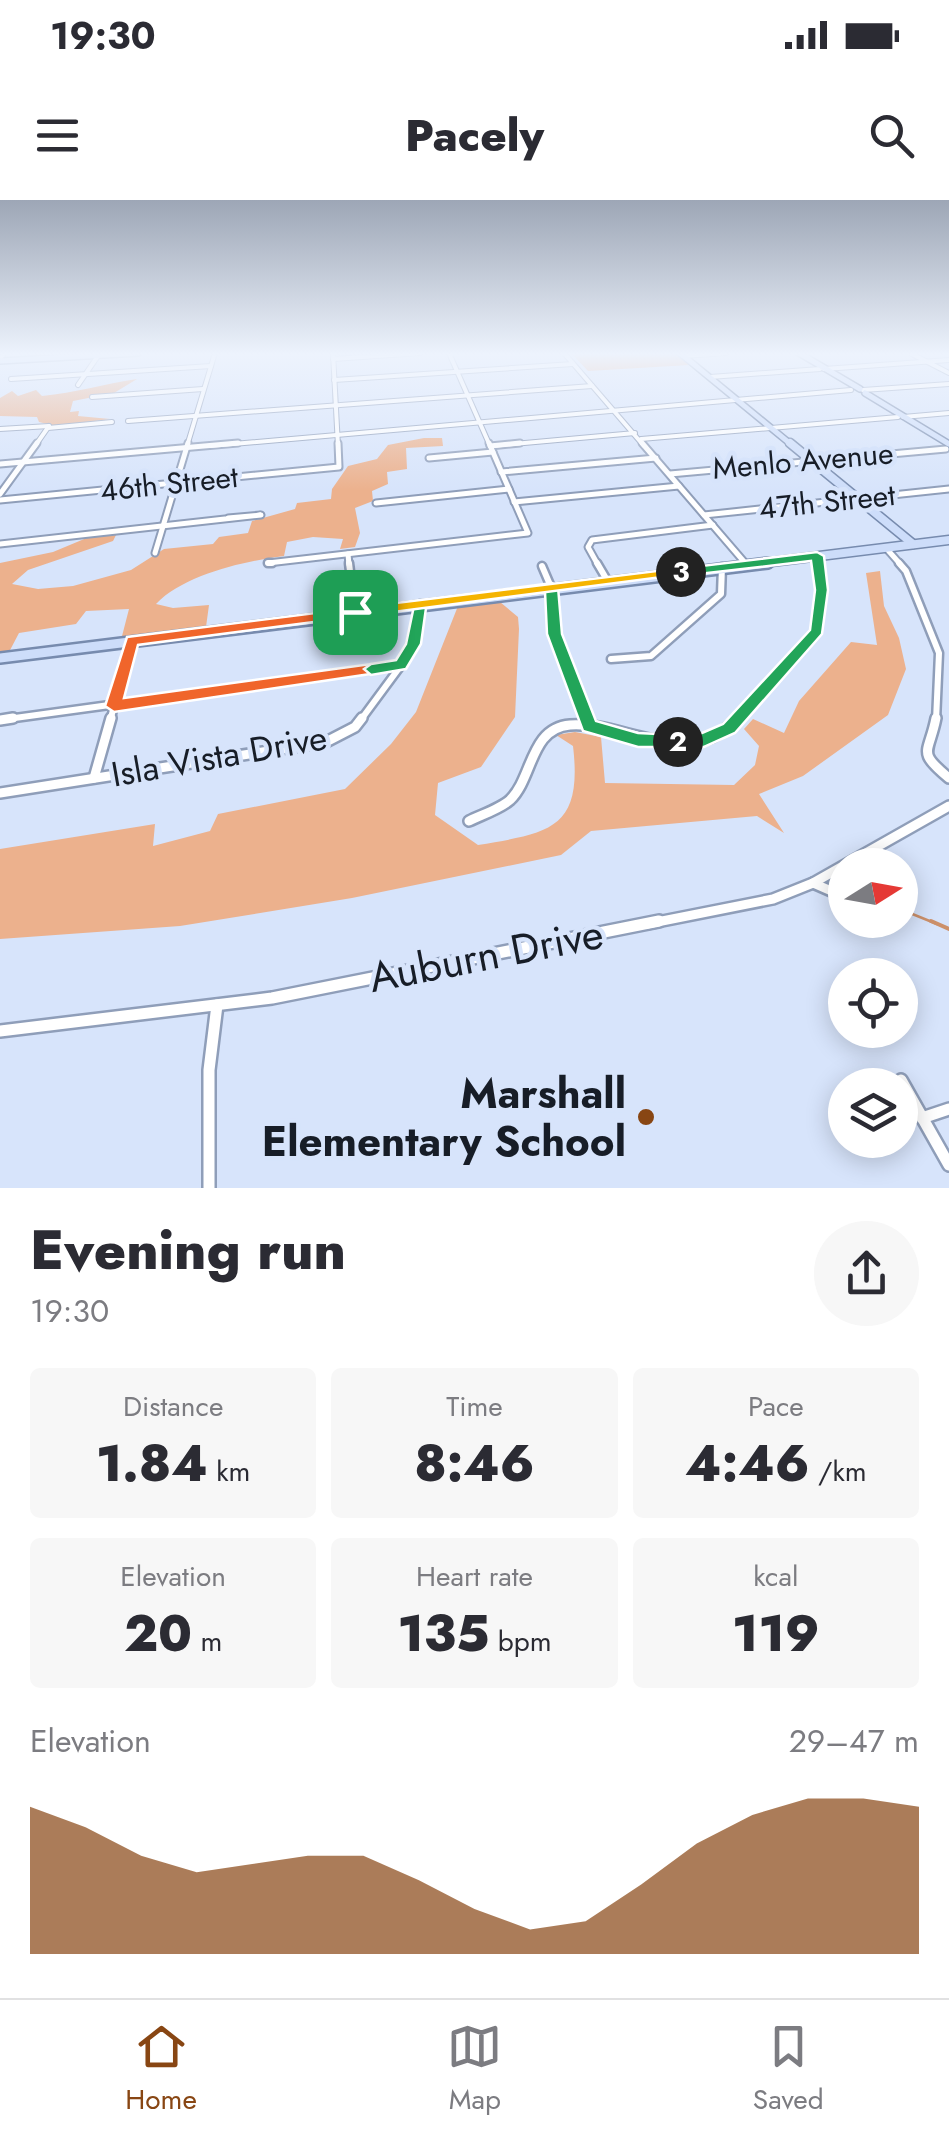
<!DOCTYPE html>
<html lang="en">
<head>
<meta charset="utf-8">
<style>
  body { margin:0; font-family:Jost,sans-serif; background:#f7f7f7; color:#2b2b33; height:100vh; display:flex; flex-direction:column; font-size:38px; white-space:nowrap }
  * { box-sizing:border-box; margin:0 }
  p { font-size:32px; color:#7c7c81 }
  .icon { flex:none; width:55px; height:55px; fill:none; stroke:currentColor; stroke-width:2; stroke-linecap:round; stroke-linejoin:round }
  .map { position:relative; height:988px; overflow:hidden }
  .panel { display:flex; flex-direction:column; background:#fff; flex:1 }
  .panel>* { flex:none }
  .needle { width:65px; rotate:79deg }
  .tools { position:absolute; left:828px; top:648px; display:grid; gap:20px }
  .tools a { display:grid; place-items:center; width:90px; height:90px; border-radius:50%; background:#fff; box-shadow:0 5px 25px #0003; font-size:50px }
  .pin { position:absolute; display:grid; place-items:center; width:85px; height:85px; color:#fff; margin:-42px; border-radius:20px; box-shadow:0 5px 15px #0006 }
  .km { position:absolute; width:50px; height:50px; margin:-25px; border-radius:50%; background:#222; color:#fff; font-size:28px; line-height:50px; text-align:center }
  .round { display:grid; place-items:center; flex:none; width:105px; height:105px; border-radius:52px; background:#f7f7f7 }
  .headline { display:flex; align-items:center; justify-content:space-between; height:170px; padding:0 30px }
  h1 { font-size:55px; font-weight:800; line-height:75px }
  .stats { display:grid; grid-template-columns:repeat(3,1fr); gap:15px; height:170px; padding:10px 30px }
  .stats div { display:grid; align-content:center; border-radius:10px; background:#f7f7f7; text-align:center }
  .stats b { font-size:50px; font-weight:800 }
  .stats small { font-size:28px; font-weight:400 }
  .stats p { font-size:28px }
  .chart { height:280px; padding:20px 30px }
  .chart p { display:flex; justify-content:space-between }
  .chart svg { width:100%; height:180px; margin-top:10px; fill:#884613; opacity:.7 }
  .status { display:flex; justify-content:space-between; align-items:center; height:70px; padding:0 50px; background:#fff; direction:ltr }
  .status svg { height:28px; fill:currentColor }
  header { display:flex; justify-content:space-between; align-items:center; height:130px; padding:0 30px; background:#fff; font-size:45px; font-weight:800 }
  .dock { display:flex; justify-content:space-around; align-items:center; height:140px; border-top:2px solid #e1e1e2; background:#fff; font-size:28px; color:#7c7c81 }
  .dock a { display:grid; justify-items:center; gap:5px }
  .dock .current { color:#884613 }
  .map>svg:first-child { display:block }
  .green { fill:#ecb18d }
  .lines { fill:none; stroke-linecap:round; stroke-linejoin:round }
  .stream-far1 { stroke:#cc906a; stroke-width:2.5 }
  .stream { stroke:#cc906a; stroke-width:4 }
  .minor-far4-casing { stroke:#8f9eb9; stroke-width:6 }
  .minor-far3-casing { stroke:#8f9eb9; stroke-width:9 }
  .minor-far2-casing { stroke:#8f9eb9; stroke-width:11 }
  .minor-far1-casing { stroke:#8f9eb9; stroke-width:14 }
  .minor-casing { stroke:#8f9eb9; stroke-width:16 }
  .major-far2-casing { stroke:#778bae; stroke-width:8 }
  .major-far1-casing { stroke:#778bae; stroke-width:11 }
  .major-casing { stroke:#778bae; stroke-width:14 }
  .minor-far4 { stroke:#fff; stroke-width:4 }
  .minor-far3 { stroke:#fff; stroke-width:5 }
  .minor-far2 { stroke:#fff; stroke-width:6 }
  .minor-far1 { stroke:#fff; stroke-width:9 }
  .minor { stroke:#fff; stroke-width:11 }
  .major-far2 { stroke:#cdddfa; stroke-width:5 }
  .major-far1 { stroke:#cdddfa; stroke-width:8 }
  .major { stroke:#cdddfa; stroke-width:9 }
  .split-1 { fill:#f0652b; stroke:#fff; stroke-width:2.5 }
  .split-2 { fill:#22a559; stroke:#fff; stroke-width:2.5 }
  .split-3 { fill:#22a559; stroke:#fff; stroke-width:2.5 }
  .split-4 { fill:#f5b400; stroke:#fff; stroke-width:2.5 }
  .poi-dot { fill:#884613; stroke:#d7e4fb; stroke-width:4 }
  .labels { text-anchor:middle; stroke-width:9; stroke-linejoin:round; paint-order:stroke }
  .far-street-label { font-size:30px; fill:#171d27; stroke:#d7e4fb }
  .street-label { font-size:35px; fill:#171d27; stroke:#d7e4fb }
  .near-street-label { font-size:42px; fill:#171d27; stroke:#d7e4fb }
  .near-poi-label { font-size:42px; font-weight:bold; fill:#171d27; stroke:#d7e4fb; text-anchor:end }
</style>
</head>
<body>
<div class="status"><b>19:30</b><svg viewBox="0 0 49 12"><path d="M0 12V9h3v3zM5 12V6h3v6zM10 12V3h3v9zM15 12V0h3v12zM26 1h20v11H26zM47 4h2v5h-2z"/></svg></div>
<header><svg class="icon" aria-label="menu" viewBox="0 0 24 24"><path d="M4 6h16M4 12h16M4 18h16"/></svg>Pacely<svg class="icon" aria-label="search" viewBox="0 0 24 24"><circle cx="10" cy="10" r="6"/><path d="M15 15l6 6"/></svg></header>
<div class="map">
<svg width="949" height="988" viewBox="0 0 949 988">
  <rect width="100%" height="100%" fill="#d7e4fb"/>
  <g class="green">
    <path d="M571,153H675L689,165L588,171Z"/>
    <path d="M137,179L114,193L73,201L70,212L79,211L78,216L110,219L55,226L39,222L37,217L0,216V198L12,191L18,196L36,190L42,196C75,193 104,184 137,179Z"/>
    <path d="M424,238H442L443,246L406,248L407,269L387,272L388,284L372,291L373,301L355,308L360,333L355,347L340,349L343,339L313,337L287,342L284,356C246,361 185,374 156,404L173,408L209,405L206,427L121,440L129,409L86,411L76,424L19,433L8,454L0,455V363L53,352L89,337L116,335L113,341L28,370L12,384L38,389L73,386L131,370L164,349L213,344L219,337L248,333L252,321L295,309L297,303L331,299L332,289L348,266L377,259L388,245Z"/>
    <path d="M880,371L884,406L899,438L906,469L888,515L803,576L759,594L784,633L757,616L591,631L561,655L352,698L180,726L0,739V649L155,624L153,646L210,631L218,614L345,589L391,544L416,512L458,406L500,402L518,417L519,429L515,517L481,567L438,583L435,615L478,645C549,633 583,630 573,546L556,535L575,532L601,537L605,583L734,585L755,565L759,546L744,529L753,519L784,533L799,501L851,442L877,445L866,373Z"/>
  </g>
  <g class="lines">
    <path class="stream-far1" d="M900,709L937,724"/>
    <path class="stream" d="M931,721L949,729"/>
    <defs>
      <g id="minor-far4">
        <path d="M333,153L338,246"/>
        <path d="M449,153L490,246"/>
        <path d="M564,153L644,246"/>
        <path d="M910,153L949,173"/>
        <path d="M683,156L726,153"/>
        <path d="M0,158L5,153"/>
        <path d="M333,159L420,153"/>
        <path d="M824,169L949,160"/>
        <path d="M710,177L820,169"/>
        <path d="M11,179L211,166"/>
        <path d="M334,180L573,164"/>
        <path d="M78,185L100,153"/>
        <path d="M863,190L949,184"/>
        <path d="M92,197L203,189"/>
        <path d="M903,217L949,213"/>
        <path d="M128,221L592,186"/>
        <path d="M48,228L112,222"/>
        <path d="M0,229L49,226"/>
        <path d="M641,239L898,217"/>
        <path d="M35,246L49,226"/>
        <path d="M187,246L215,153"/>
        <path d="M210,246L851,190"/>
        <path d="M492,246L635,233"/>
      </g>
      <g id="minor-far3">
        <path d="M642,243L746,364"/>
        <path d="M490,246L520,243"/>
        <path d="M429,258L493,252"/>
        <path d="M0,264L238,243"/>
        <path d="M501,272L656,258"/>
        <path d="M670,274L946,249"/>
        <path d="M0,294L37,243"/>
        <path d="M0,300L339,267L338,243"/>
        <path d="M514,302L679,286"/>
        <path d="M376,303L509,289"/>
        <path d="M704,315L949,289"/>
        <path d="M0,344L261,315L228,318"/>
        <path d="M886,348L901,365"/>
        <path d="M155,353L188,243"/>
        <path d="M348,354L349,365"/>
        <path d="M817,356L818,365"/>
        <path d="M268,363L528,333L489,243"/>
        <path d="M598,365L588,347L592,340L713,325"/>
      </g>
      <g id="minor-far2">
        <path d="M268,363H272"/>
        <path d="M349,363L355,413"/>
        <path d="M597,363L607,380"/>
        <path d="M899,363L906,371L939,453L936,521"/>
        <path d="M542,366L551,387L555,433L588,521"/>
        <path d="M611,459L651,456L721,394L722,367"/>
        <path d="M0,520L401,465"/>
        <path d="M110,521L132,441"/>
        <path d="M360,521L408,456L420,404"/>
        <path d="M736,521L817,431L822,390L818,363"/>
      </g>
      <g id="minor-far1">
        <path d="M587,518L590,526"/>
        <path d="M936,518C929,554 916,551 949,578"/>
        <path d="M0,520L13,518"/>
        <path d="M94,578L111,518"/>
        <path d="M0,593L326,542L355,527L362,518"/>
        <path d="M469,621C481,615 500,609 510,600C533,578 530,528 570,525C623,521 689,572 738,518"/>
        <path d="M813,683L845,697"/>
        <path d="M647,724L773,699L813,683L949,606"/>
      </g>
      <g id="minor">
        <path d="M0,831L272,798L659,721"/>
        <path d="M901,880L949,965"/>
        <path d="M922,918L949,909"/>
        <path d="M209,988V870L217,805"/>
      </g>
      <g id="major-far2">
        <path d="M680,153L793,246"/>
        <path d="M799,153L860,189"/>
        <path d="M0,161L138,153"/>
        <path d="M865,193L949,244"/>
      </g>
      <g id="major-far1">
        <path d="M790,243L913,344"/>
        <path d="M747,365L949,340"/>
      </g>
      <path id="major" d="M0,458L768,363"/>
    </defs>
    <use href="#minor-far4" class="minor-far4-casing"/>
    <use href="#minor-far3" class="minor-far3-casing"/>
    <use href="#minor-far2" class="minor-far2-casing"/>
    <use href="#minor-far1" class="minor-far1-casing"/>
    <use href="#minor" class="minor-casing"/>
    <use href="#major-far2" class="major-far2-casing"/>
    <use href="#major-far1" class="major-far1-casing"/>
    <use href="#major" class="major-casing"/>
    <use href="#minor-far4" class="minor-far4"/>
    <use href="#minor-far3" class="minor-far3"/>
    <use href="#minor-far2" class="minor-far2"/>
    <use href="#minor-far1" class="minor-far1"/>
    <use href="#minor" class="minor"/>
    <use href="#major-far2" class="major-far2"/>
    <use href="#major-far1" class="major-far1"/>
    <use href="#major" class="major"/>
  </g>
  <linearGradient id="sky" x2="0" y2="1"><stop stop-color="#9da6b6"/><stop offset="0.53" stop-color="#edf3fd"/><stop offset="1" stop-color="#edf3fd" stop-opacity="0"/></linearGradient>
  <rect width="949" height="291" fill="url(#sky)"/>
  <path class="split-1" d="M355,408L362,412L360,416L138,445L124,498L371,464L379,469L377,473L114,512L105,506L127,437Z"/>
  <path class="split-2" d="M552,383L558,387L562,434L596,521L638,533L678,535L687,542L684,547H638L583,531L547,434L545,392L426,408L421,444L406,469L371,475L364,469L371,464L396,460L406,444L415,401Z"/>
  <path class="split-3" d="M817,352L824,356L828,390L822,434L735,533L704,547H672V537L702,533L723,524L810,430L815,390L811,361L681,376L676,374V369Z"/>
  <path class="split-4" d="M681,368L685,369V374L355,417L348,412L355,408Z"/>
  <circle class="poi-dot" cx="646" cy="917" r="10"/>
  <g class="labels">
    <g class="far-street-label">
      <text transform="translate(803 261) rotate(-5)" y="10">Menlo Avenue</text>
      <text transform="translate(169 284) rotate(-6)" y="10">46th Street</text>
      <text transform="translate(827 302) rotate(-6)" y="10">47th Street</text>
    </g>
    <g class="street-label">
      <text transform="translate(219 556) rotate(-10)" y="12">Isla Vista Drive</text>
    </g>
    <g class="near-street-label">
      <text transform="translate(486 755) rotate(-11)" y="15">Auburn Drive</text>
    </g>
    <g class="near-poi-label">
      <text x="626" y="908">Marshall<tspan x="626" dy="48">Elementary School</tspan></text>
    </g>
  </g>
</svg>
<div class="tools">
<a><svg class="needle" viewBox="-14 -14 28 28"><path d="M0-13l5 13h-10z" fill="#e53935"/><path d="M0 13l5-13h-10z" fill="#7c7c81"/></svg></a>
<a><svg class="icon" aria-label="locate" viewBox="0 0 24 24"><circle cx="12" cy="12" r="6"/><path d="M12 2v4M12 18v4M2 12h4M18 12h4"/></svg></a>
<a><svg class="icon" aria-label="layers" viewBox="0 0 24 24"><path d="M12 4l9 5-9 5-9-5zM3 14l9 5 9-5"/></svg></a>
</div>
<div class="pin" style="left:355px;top:412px;background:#1e9e55"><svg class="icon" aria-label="arrive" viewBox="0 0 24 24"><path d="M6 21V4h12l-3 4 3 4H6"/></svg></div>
<b class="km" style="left:678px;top:542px">2</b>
<b class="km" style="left:681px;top:372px">3</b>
</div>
<section class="panel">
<div class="headline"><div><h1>Evening run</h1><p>19:30</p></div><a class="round"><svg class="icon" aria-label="share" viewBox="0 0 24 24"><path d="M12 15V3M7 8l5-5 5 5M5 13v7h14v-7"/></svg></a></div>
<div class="stats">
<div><p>Distance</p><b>1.84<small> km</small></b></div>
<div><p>Time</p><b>8:46</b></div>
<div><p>Pace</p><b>4:46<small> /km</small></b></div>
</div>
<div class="stats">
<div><p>Elevation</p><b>20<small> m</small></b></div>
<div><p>Heart rate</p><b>135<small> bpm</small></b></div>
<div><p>kcal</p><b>119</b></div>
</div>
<div class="chart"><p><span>Elevation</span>29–47 m</p>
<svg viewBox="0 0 160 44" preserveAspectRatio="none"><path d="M0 44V8L10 13L20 20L30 24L40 22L50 20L60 20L70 26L80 33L90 38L100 36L110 27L120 17L130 10L140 6L150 6L160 8V44z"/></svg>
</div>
</section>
<nav class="dock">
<a class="current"><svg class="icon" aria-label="home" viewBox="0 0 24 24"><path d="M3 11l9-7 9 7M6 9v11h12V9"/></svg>Home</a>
<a><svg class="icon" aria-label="map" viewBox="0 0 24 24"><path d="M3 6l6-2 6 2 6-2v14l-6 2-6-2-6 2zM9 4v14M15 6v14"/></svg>Map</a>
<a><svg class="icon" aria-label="saved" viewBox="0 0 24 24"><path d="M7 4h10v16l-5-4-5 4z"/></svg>Saved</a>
</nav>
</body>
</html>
